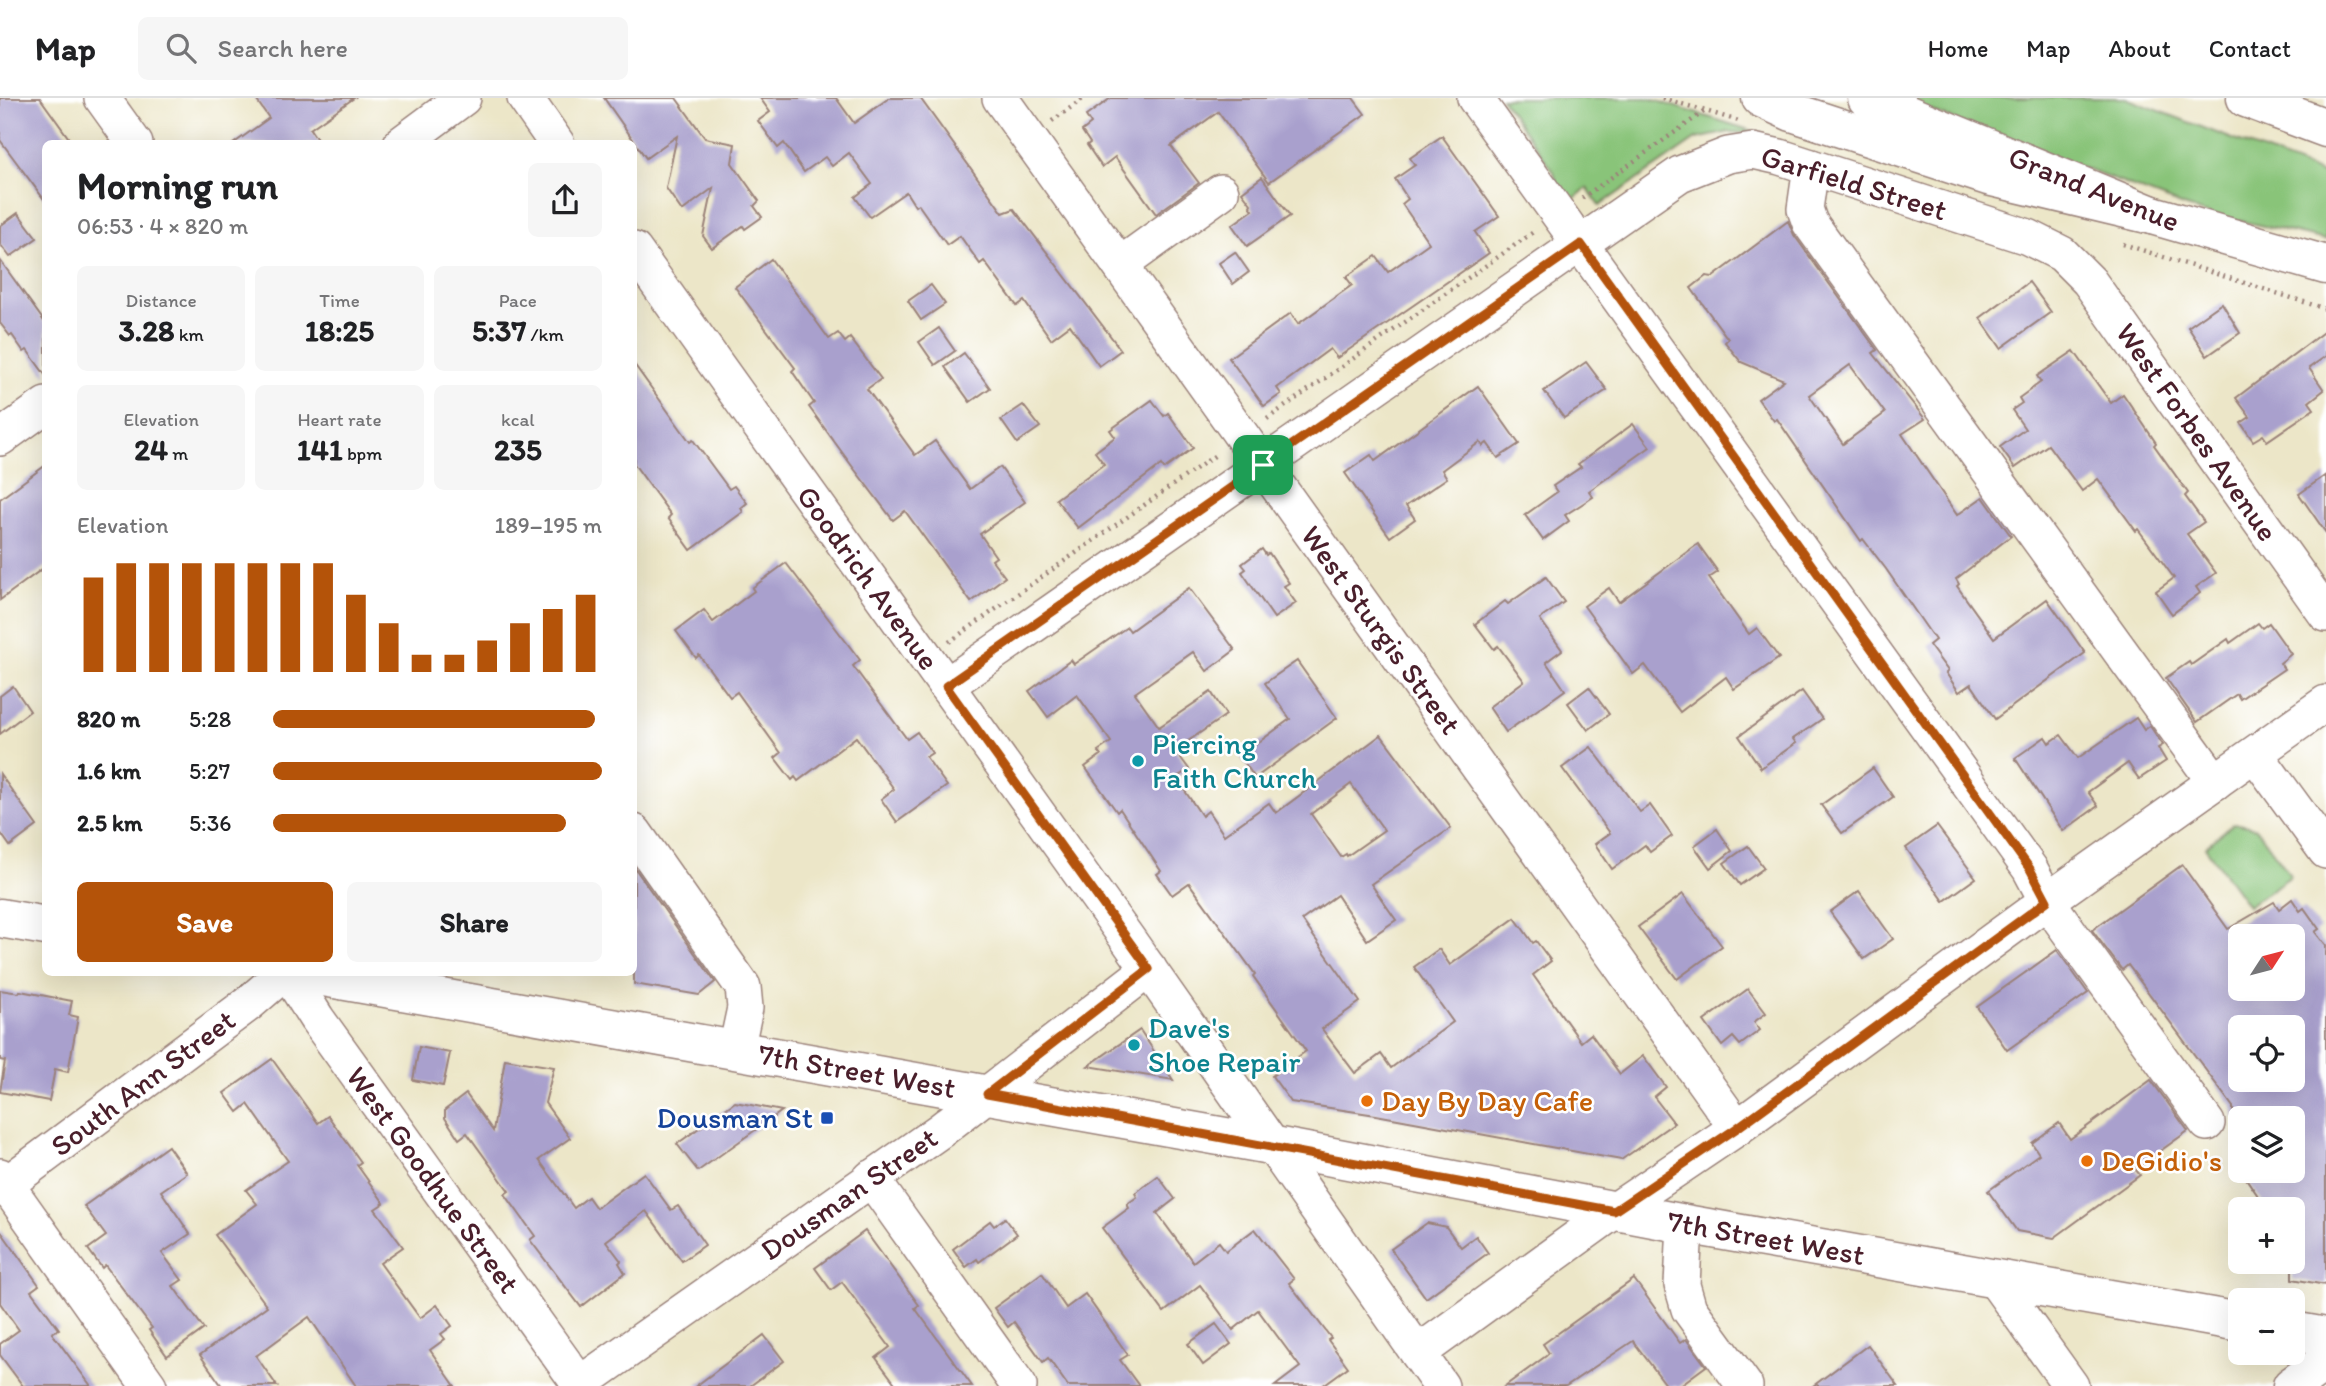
<!DOCTYPE html>
<html lang="en">
<head>
<meta charset="utf-8">
<style>
  body { margin:0; font-family:Itim,sans-serif; background:#f6f6f6; color:#202124; height:100vh; display:flex; flex-direction:column; font-size:26px; white-space:nowrap }
  * { box-sizing:border-box; margin:0 }
  p { font-size:23px; color:#757577 }
  .icon { flex:none; width:38px; height:38px; fill:none; stroke:currentColor; stroke-width:2; stroke-linecap:round; stroke-linejoin:round }
  .map { position:relative; flex:1; overflow:hidden }
  .sheet { position:absolute; left:42px; top:42px; width:595px; height:836px; display:flex; flex-direction:column; background:#fff; border-radius:10px; box-shadow:0 7px 28px #0002 }
  .sheet>* { flex:none }
  .needle { width:46px; rotate:54deg }
  .tools { position:absolute; left:2228px; top:826px; display:grid; gap:14px }
  .tools a { display:grid; place-items:center; width:77px; height:77px; border-radius:10px; background:#fff; box-shadow:0 7px 28px #0002; font-size:35px }
  .pin { position:absolute; display:grid; place-items:center; width:60px; height:60px; color:#fff; margin:-30px; border-radius:14px; box-shadow:0 4px 10px #0006 }
  .round { display:grid; place-items:center; flex:none; width:74px; height:74px; border-radius:10px; background:#f6f6f6 }
  .summary { display:flex; align-items:center; justify-content:space-between; height:119px; padding:0 35px }
  h1 { font-size:38px; font-weight:700; line-height:52px }
  .metrics { display:grid; grid-template-columns:repeat(3,1fr); gap:10px; height:119px; padding:7px 35px }
  .metrics div { display:grid; align-content:center; border-radius:10px; background:#f6f6f6; text-align:center }
  .metrics b { font-size:30px; font-weight:700 }
  .metrics small { font-size:19px; font-weight:400 }
  .metrics p { font-size:19px }
  .chart { height:196px; padding:14px 35px }
  .chart p { display:flex; justify-content:space-between }
  .chart svg { width:100%; height:126px; margin-top:7px; stroke:#b45309; stroke-width:6 }
  .button { display:flex; gap:14px; margin-top:auto; padding:14px 35px }
  .button a { flex:1; height:80px; border-radius:10px; background:#b45309; color:#fff; font-size:28px; font-weight:700; line-height:80px; text-align:center }
  .button a+a { background:#f6f6f6; color:#202124 }
  ul { padding:0 35px; list-style:none; font-size:23px }
  li { display:grid; grid-template-columns:112px 84px 1fr; align-items:center; height:52px }
  li i { height:18px; border-radius:9px; background:#b45309 }
  header { display:flex; align-items:center; gap:42px; box-sizing:border-box; height:98px; padding:0 35px; background:#fff; border-bottom:2px solid #e0e0e0 }
  header strong { font-size:33px }
  nav { display:flex; gap:38px; margin-inline-start:auto; font-size:24px }
  .search { width:490px; height:63px; background:#f6f6f6; display:flex; align-items:center; gap:18px; box-sizing:border-box; padding:0 24px; border-radius:10px; color:#757577; font-size:26px }
  .map>svg:first-child { display:block }
  .green { fill:#89c479; stroke:#6a7252; stroke-width:2 }
  .building { fill:#a9a0cd; fill-rule:evenodd }
  .lines { fill:none; stroke-linecap:round; stroke-linejoin:round }
  .minor-casing { stroke:#9b827a; stroke-width:38 }
  .major-casing { stroke:#9b827a; stroke-width:41 }
  .highway-casing { stroke:#9b827a; stroke-width:41 }
  .path { stroke:#9b827a; stroke-width:4.5; stroke-dasharray:2 5; stroke-linecap:butt }
  .minor { stroke:#fff; stroke-width:35 }
  .major { stroke:#fff; stroke-width:38 }
  .highway { stroke:#fff; stroke-width:38 }
  .route-casing { stroke:#fff; stroke-width:14 }
  .route { stroke:#b45309; stroke-width:9 }
  .culture-dot { fill:#0f9aa8; stroke:#fff; stroke-width:2.5 }
  .food-dot { fill:#e8710a; stroke:#fff; stroke-width:2.5 }
  .transit-dot { fill:#1a4fb4; stroke:#fff; stroke-width:2.5 }
  .labels { text-anchor:middle; stroke-width:5; stroke-linejoin:round; paint-order:stroke }
  .street-label { font-size:30px; fill:#4a1f2b; stroke:#fff }
  .culture-label { font-size:30px; fill:#0d838f; stroke:#fff; text-anchor:start }
  .food-label { font-size:30px; fill:#c56008; stroke:#fff; text-anchor:start }
  .transit-label { font-size:30px; fill:#164399; stroke:#fff; text-anchor:end }
</style>
</head>
<body>
<header>
<strong>Map</strong>
<div class="search"><svg class="icon" aria-label="search" viewBox="0 0 24 24"><circle cx="10" cy="10" r="6"/><path d="M15 15l6 6"/></svg>Search here</div>
<nav><a>Home</a><a>Map</a><a>About</a><a>Contact</a></nav>
</header>
<div class="map">
<svg width="2326" height="1288" viewBox="0 0 2326 1288">
  <rect width="100%" height="100%" fill="#fff"/>
  <filter id="ink" filterUnits="userSpaceOnUse"><feTurbulence type="fractalNoise" baseFrequency=".0143" numOctaves="2"/><feDisplacementMap in="SourceGraphic" scale="14" xChannelSelector="R" yChannelSelector="G"/><feConvolveMatrix kernelMatrix="1 2 1 2 8 2 1 2 1" color-interpolation-filters="sRGB"/></filter>
  <filter id="wash" filterUnits="userSpaceOnUse"><feTurbulence type="fractalNoise" baseFrequency=".00686" numOctaves="4" result="noise"/><feDisplacementMap in="SourceGraphic" scale="28" xChannelSelector="R" yChannelSelector="G"/><feGaussianBlur stdDeviation="1.57" result="paint"/><feColorMatrix in="noise" values="0 0 0 0 0 0 0 0 0 0 0 0 0 0 0 0 0 1.4 0 .05"/><feComposite in="paint" operator="in"/></filter>
  <g filter="url(#wash)">
    <rect width="100%" height="100%" fill="#ece6c8"/>
    <g class="green">
      <path d="M1501,0H1648L1762,36L1730,34L1696,41L1599,108L1587,90L1567,106L1558,90L1554,74Z"/>
      <path d="M1896,0H2126L2326,77V142L2200,114Z"/>
      <path d="M2234,725L2256,730L2291,778L2248,808L2205,749Z"/>
    </g>
    <g id="blocks">
      <g class="building">
        <path d="M0,0H40L73,46H46V104L0,42Z"/>
        <path d="M255,0H354L310,31L320,46H233L269,20Z"/>
        <path d="M604,0H676L705,40L735,46L732,65L759,103L754,108L762,119L745,131L743,128L712,150L703,138L713,90L682,113L666,90L677,38L646,60Z"/>
        <path d="M760,0H836L854,25L889,0H920L1003,115L1014,111L1121,252L1099,268L1070,227L1051,241L1024,203L1017,208L984,163L980,166L960,138L947,147L918,106L915,108L906,94L870,119L855,99L872,86L849,55L832,68L825,59L804,74L784,45L778,50L758,23L770,14Z"/>
        <path d="M1111,0H1353L1365,16L1269,84L1218,14L1171,48L1199,85L1156,116L1115,59L1102,69L1087,47L1090,45L1082,33L1091,26L1086,18Z"/>
        <path d="M1442,38L1499,118L1475,134L1489,155L1337,260L1330,251L1277,290L1281,296L1264,308L1229,260L1291,215L1298,226L1352,187L1346,179L1376,158L1388,174L1429,145L1402,106L1408,101L1395,81L1415,67L1410,60Z"/>
        <path d="M1262,79L1290,118L1247,148L1232,127L1253,112L1250,108L1251,106L1242,94Z"/>
        <path d="M18,115L37,140L10,159L0,146V128Z"/>
        <path d="M1788,123L1794,137L1877,252L1873,255L1925,321L1902,336L1957,417L1983,399L2011,438L1956,481L1959,486L1957,488L1994,540L2047,501L2085,555L1995,621L1971,586L1959,594L1946,575L1948,573L1929,547L1935,542L1886,471L1863,441L1861,443L1777,321L1774,323L1758,301L1784,282L1741,264L1725,244L1728,241L1691,190L1706,178L1713,179ZM1850,267L1885,315L1843,346L1809,297Z"/>
        <path d="M1235,154L1249,174L1233,186L1219,165Z"/>
        <path d="M771,161L829,241L838,235L845,244L850,240L881,281L867,291L915,357L935,343L970,391L1000,369L1025,404L980,436L996,459L992,462L1005,479L971,504L905,413L893,422L852,368L809,309L814,305L792,273L795,270L735,189Z"/>
        <path d="M0,162L46,226V278L27,252L24,254L12,237L10,238L0,225Z"/>
        <path d="M2029,184L2051,214L2001,250L1980,220Z"/>
        <path d="M931,187L945,206L921,222L908,203Z"/>
        <path d="M2222,205L2240,235L2207,258L2188,229Z"/>
        <path d="M939,230L955,253L935,267L919,244Z"/>
        <path d="M2326,232V258L2309,270L2324,292L2309,304L2314,311L2267,343L2263,337L2253,343L2241,325L2250,319L2236,300Z"/>
        <path d="M2074,253L2111,305L2123,296L2156,345L2154,347L2188,395L2185,398L2204,424L2187,436L2216,475L2196,489L2200,495L2172,516L2156,493L2174,480L2138,431L2136,433L2098,381L2082,393L2048,347L2015,370L2000,349L2025,331L2012,312L2022,305L2019,300L2041,284L2037,278Z"/>
        <path d="M964,255L990,290L970,304L945,269Z"/>
        <path d="M1586,264L1607,292L1564,320L1544,293Z"/>
        <path d="M634,266L690,344L693,342L729,391L734,388L747,405L741,410L743,414L691,452L668,420L671,417L634,366Z"/>
        <path d="M1478,288L1519,346L1498,360L1487,345L1483,348L1480,344L1442,372L1447,380L1406,408L1415,421L1390,439L1345,375L1371,357L1375,363Z"/>
        <path d="M1152,302L1164,318L1168,315L1193,350L1164,371L1161,367L1078,430L1056,401L1104,366L1095,354L1115,339L1110,332Z"/>
        <path d="M1023,307L1040,329L1017,345L1001,322Z"/>
        <path d="M1633,326L1650,349L1589,393L1593,399L1565,417L1569,423L1543,442L1525,417L1557,394L1553,388L1581,369L1578,366Z"/>
        <path d="M46,367V468L0,502V401Z"/>
        <path d="M2326,377V435L2299,396Z"/>
        <path d="M1698,446L1718,474L1709,480L1749,536L1757,530L1779,560L1734,591L1726,579L1680,614L1645,567L1633,576L1584,508L1609,490L1619,504Z"/>
        <path d="M1262,451L1266,457L1269,455L1289,485L1284,488L1296,505L1274,520L1242,474L1246,471L1242,466Z"/>
        <path d="M786,465L860,562L853,568L907,641L917,634L932,655L926,659L947,688L897,724L881,701L894,691L856,639L798,683L795,679L792,682L775,660L781,655L737,594L730,599L699,557L696,560L676,533L704,512L713,524L754,493L752,490Z"/>
        <path d="M1546,479L1564,504L1540,521L1562,552L1546,564L1565,592L1506,634L1489,609L1524,583L1498,548L1494,551L1475,526L1505,503L1508,506Z"/>
        <path d="M1189,490L1235,552L1207,573L1193,554L1135,595L1159,629L1211,594L1226,617L1175,652L1189,671L1176,680L1202,718L1208,713L1224,737L1269,705L1276,715L1381,637L1451,730L1371,786L1396,822L1367,842L1337,797L1302,822L1360,904L1322,931L1355,975L1381,956L1391,970L1453,924L1414,869L1439,851L1450,867L1515,820L1533,845L1536,843L1551,863L1533,877L1581,944L1591,936L1620,976L1643,958L1666,989L1654,999L1674,1025L1621,1062L1376,1017L1291,1004L1272,978L1306,953L1253,878L1255,876L1189,785L1172,797L1157,776L1161,773L1120,711L1117,714L1085,669L1101,657L1098,653L1111,644L1077,597L1048,619L1029,593L1071,562L1074,566L1127,529L1130,533ZM1351,686L1384,732L1347,758L1346,756L1341,759L1311,716Z"/>
        <path d="M2258,525L2262,530L2269,525L2291,556L2280,565L2284,571L2240,601L2237,596L2197,624L2166,580L2189,564L2191,567L2228,541L2230,545Z"/>
        <path d="M1297,563L1337,620L1255,680L1240,658L1290,621L1265,585Z"/>
        <path d="M13,588L30,613L0,636V598Z"/>
        <path d="M1589,589L1609,616L1588,632L1568,605Z"/>
        <path d="M1802,593L1822,621L1793,641L1796,645L1761,670L1739,638Z"/>
        <path d="M2136,620L2144,632L2150,628L2156,637L2163,647L2158,650L2166,663L2139,681L2128,665L2088,694L2098,708L2063,733L2015,660L2045,639L2049,645L2061,637L2078,660Z"/>
        <path d="M1591,649L1640,714L1650,707L1672,738L1650,754L1645,747L1612,771L1595,746L1610,735L1562,670Z"/>
        <path d="M1873,670L1893,699L1842,735L1821,707Z"/>
        <path d="M0,676L37,728L10,748L0,734Z"/>
        <path d="M1937,728L1976,780L1944,803L1906,750Z"/>
        <path d="M1717,731L1732,753L1710,770L1694,748Z"/>
        <path d="M1748,748L1764,770L1740,787L1724,765Z"/>
        <path d="M2182,767L2228,831L2274,804L2279,811L2292,801L2300,813L2304,810L2319,831L2315,834L2326,848V1187L2292,1181V1111H2267L2241,1073H2292V1020H2233V1009L2128,867L2122,872L2092,832ZM2240,838H2292V891H2240ZM2240,929H2292V982H2240Z"/>
        <path d="M634,769L715,884L699,897L634,886Z"/>
        <path d="M1859,793L1893,841L1864,861L1830,814Z"/>
        <path d="M1683,796L1722,848L1677,881L1638,829Z"/>
        <path d="M2057,852L2088,895L2007,952L1977,909Z"/>
        <path d="M1748,891L1766,915L1754,924L1760,932L1740,947L1733,939L1722,948L1704,923Z"/>
        <path d="M0,892L19,895L20,893L72,903L69,917L78,919L68,974L55,971L49,1003L0,994L5,963L0,962Z"/>
        <path d="M1140,932L1173,982L1088,968Z"/>
        <path d="M419,949L450,955L443,988L413,982Z"/>
        <path d="M272,961L318,1025L328,1018L361,1064L357,1067L384,1105L375,1111L403,1149L380,1165L420,1220L437,1207L452,1228L441,1236L445,1241L430,1252L455,1288H356L309,1219L256,1258L277,1288H222L200,1257L267,1208L215,1137L257,1106L246,1092L288,1063L248,1006L238,1014L224,995Z"/>
        <path d="M505,961L554,969L545,1005L570,1040L539,1062L574,1110L588,1099L596,1110L644,1075L671,1112L678,1108L705,1147L682,1163L646,1113L606,1143L621,1163L619,1165L625,1175L581,1209L530,1142L535,1138L505,1096L509,1093L467,1035L459,1041L445,1020V1012L466,996L493,1033Z"/>
        <path d="M2151,982L2188,1033L2135,1071L2140,1077L2054,1140L2017,1133L1988,1093L2039,1056L2032,1045L2059,1025L2070,1041Z"/>
        <path d="M735,1004L782,1013L698,1073L677,1046Z"/>
        <path d="M168,1048L187,1075L161,1093L190,1136L162,1155L182,1182L173,1188L204,1231L167,1258L149,1232L152,1230L105,1167L102,1170L88,1151L106,1138L84,1108Z"/>
        <path d="M1158,1078L1175,1101L1157,1115L1193,1164L1219,1144L1226,1153L1255,1131L1294,1181L1289,1185L1331,1240L1328,1242L1348,1269L1322,1288H1275L1300,1269L1258,1212L1233,1232L1200,1187L1164,1214L1102,1130L1129,1110L1127,1106L1137,1099L1135,1095Z"/>
        <path d="M1005,1120L1017,1136L979,1164L977,1161L966,1169L953,1151L990,1123L994,1128Z"/>
        <path d="M1427,1125L1446,1129L1461,1149L1476,1138L1488,1155L1426,1200L1391,1151Z"/>
        <path d="M0,1132L39,1187L31,1193L59,1231L52,1235L91,1288H23L0,1257V1246L19,1232L0,1205Z"/>
        <path d="M865,1133L919,1207L915,1210L972,1288H897L876,1260L890,1249L842,1184L831,1192L815,1170Z"/>
        <path d="M1042,1175L1066,1210L1085,1196L1128,1257L1120,1262L1139,1288H1068L1048,1260L1043,1264L1014,1224L1008,1229L994,1210Z"/>
        <path d="M1634,1181L1680,1245L1686,1241L1706,1268L1679,1288H1667L1633,1243L1566,1288H1505L1546,1258L1549,1255L1543,1246Z"/>
        <path d="M1216,1226L1231,1246L1203,1267L1188,1246Z"/>
        <path d="M764,1237L784,1263L750,1288H696Z"/>
        <path d="M1868,1247L1898,1288H1813Z"/>
      </g>
    </g>
  </g>
  <g filter="url(#ink)">
    <use href="#blocks" fill-opacity="0" stroke="#9b827a" stroke-width="2"/>
    <g class="lines">
      <defs>
        <g id="minor">
          <path d="M102,0L135,46"/>
          <path d="M525,0L557,46"/>
          <path d="M1000,0L1737,1030"/>
          <path d="M1475,0L2030,771L2047,803L2207,1025"/>
          <path d="M401,46L463,0"/>
          <path d="M1811,69L1805,111L1810,125L2215,684"/>
          <path d="M634,152L1129,843L1441,1288"/>
          <path d="M1120,167L1221,94"/>
          <path d="M0,340L46,307"/>
          <path d="M946,588L1680,76L1728,57L1753,53L1780,59L2028,139L2062,156L2089,183L2326,516"/>
          <path d="M2255,656L2326,753"/>
          <path d="M634,734L743,889L745,910L736,952"/>
          <path d="M288,875L317,921L581,1288"/>
          <path d="M0,1078L149,1288"/>
          <path d="M871,1080L1019,1288"/>
          <path d="M0,1091L248,906L284,875"/>
          <path d="M1685,1126L1682,1187L1689,1211L1745,1288"/>
          <path d="M1995,1182L2071,1288"/>
          <path d="M1418,1255L1614,1113L1737,1030L2047,803L2326,605"/>
          <path d="M577,1288L941,1032L1149,871"/>
        </g>
        <g id="major">
          <path d="M1867,0L2152,117L2326,167"/>
          <path d="M0,820L46,828"/>
          <path d="M301,875L1259,1045L1685,1126L2240,1224"/>
          <path d="M2292,1233L2326,1239"/>
          <path d="M2292,1288L2326,1264"/>
        </g>
        <g id="highway">
          <path d="M1761,0L1792,14L1988,78L2152,117"/>
          <path d="M2246,0L2326,30"/>
        </g>
      </defs>
      <use href="#minor" class="minor-casing"/>
      <use href="#major" class="major-casing"/>
      <use href="#highway" class="highway-casing"/>
      <g class="path">
        <path d="M1662,0L1739,23"/>
        <path d="M1052,23L1084,0"/>
        <path d="M1582,100L1705,13"/>
        <path d="M2123,146L2326,211"/>
        <path d="M1267,321L1535,133"/>
        <path d="M949,544L1217,356"/>
      </g>
      <use href="#minor" class="minor"/>
      <use href="#major" class="major"/>
      <use href="#highway" class="highway"/>
    </g>
  </g>
  <g class="lines" filter="url(#ink)">
    <defs>
      <path id="route" d="M1581,146L2030,771L2047,803L1737,1030L1614,1113L987,996L1149,871L946,588Z"/>
    </defs>
    <use href="#route" class="route-casing"/>
    <use href="#route" class="route"/>
  </g>
  <g class="culture-dot">
    <circle cx="1138" cy="663" r="7"/>
    <circle cx="1134" cy="947" r="7"/>
  </g>
  <g class="food-dot">
    <circle cx="1367" cy="1003" r="7"/>
    <circle cx="2087" cy="1063" r="7"/>
  </g>
  <rect class="transit-dot" x="820" y="1013" width="14" height="14" rx="3.5"/>
  <g class="labels">
    <g class="street-label">
      <text transform="translate(1854 85) rotate(17)" y="10">Garfield Street</text>
      <text transform="translate(2094 91) rotate(22)" y="10">Grand Avenue</text>
      <text transform="translate(2197 334) rotate(55)" y="10">West Forbes Avenue</text>
      <text transform="translate(868 480) rotate(54)" y="10">Goodrich Avenue</text>
      <text transform="translate(1381 532) rotate(54)" y="10">West Sturgis Street</text>
      <text transform="translate(857 973) rotate(10)" y="10">7th Street West</text>
      <text transform="translate(143 985) rotate(-37)" y="10">South Ann Street</text>
      <text transform="translate(433 1082) rotate(54)" y="10">West Goodhue Street</text>
      <text transform="translate(849 1096) rotate(-35)" y="10">Dousman Street</text>
      <text transform="translate(1766 1140) rotate(10)" y="10">7th Street West</text>
    </g>
    <g class="culture-label">
      <text x="1152" y="656">Piercing<tspan x="1152" dy="34">Faith Church</tspan></text>
      <text x="1148" y="940">Dave's<tspan x="1148" dy="34">Shoe Repair</tspan></text>
    </g>
    <g class="food-label">
      <text x="1381" y="1013">Day By Day Cafe</text>
      <text x="2101" y="1073">DeGidio's</text>
    </g>
    <g class="transit-label">
      <text x="813" y="1030">Dousman St</text>
    </g>
  </g>
</svg>
<div class="tools">
<a><svg class="needle" viewBox="-14 -14 28 28"><path d="M0-13l5 13h-10z" fill="#e53935"/><path d="M0 13l5-13h-10z" fill="#757577"/></svg></a>
<a><svg class="icon" aria-label="locate" viewBox="0 0 24 24"><circle cx="12" cy="12" r="6"/><path d="M12 2v4M12 18v4M2 12h4M18 12h4"/></svg></a>
<a><svg class="icon" aria-label="layers" viewBox="0 0 24 24"><path d="M12 4l9 5-9 5-9-5zM3 14l9 5 9-5"/></svg></a>
<a>+</a>
<a>−</a>
</div>
<div class="pin" style="left:1263px;top:367px;background:#1e9e55"><svg class="icon" aria-label="arrive" viewBox="0 0 24 24"><path d="M6 21V4h12l-3 4 3 4H6"/></svg></div>
<section class="sheet">
<div class="summary"><div><h1>Morning run</h1><p>06:53 · 4 × 820 m</p></div><a class="round"><svg class="icon" aria-label="share" viewBox="0 0 24 24"><path d="M12 15V3M7 8l5-5 5 5M5 13v7h14v-7"/></svg></a></div>
<div class="metrics">
<div><p>Distance</p><b>3.28<small> km</small></b></div>
<div><p>Time</p><b>18:25</b></div>
<div><p>Pace</p><b>5:37<small> /km</small></b></div>
</div>
<div class="metrics">
<div><p>Elevation</p><b>24<small> m</small></b></div>
<div><p>Heart rate</p><b>141<small> bpm</small></b></div>
<div><p>kcal</p><b>235</b></div>
</div>
<div class="chart"><p><span>Elevation</span>189–195 m</p>
<svg viewBox="0 0 160 44" preserveAspectRatio="none"><path d="M5 44V11M15 44V6M25 44V6M35 44V6M45 44V6M55 44V6M65 44V6M75 44V6M85 44V17M95 44V27M105 44V38M115 44V38M125 44V33M135 44V27M145 44V22M155 44V17"/></svg>
</div>
<ul>
<li><b>820 m</b>5:28<i style="width:98%"></i></li>
<li><b>1.6 km</b>5:27<i style="width:100%"></i></li>
<li><b>2.5 km</b>5:36<i style="width:89%"></i></li>
</ul>
<div class="button"><a>Save</a><a>Share</a></div>
</section>
</div>
</body>
</html>
